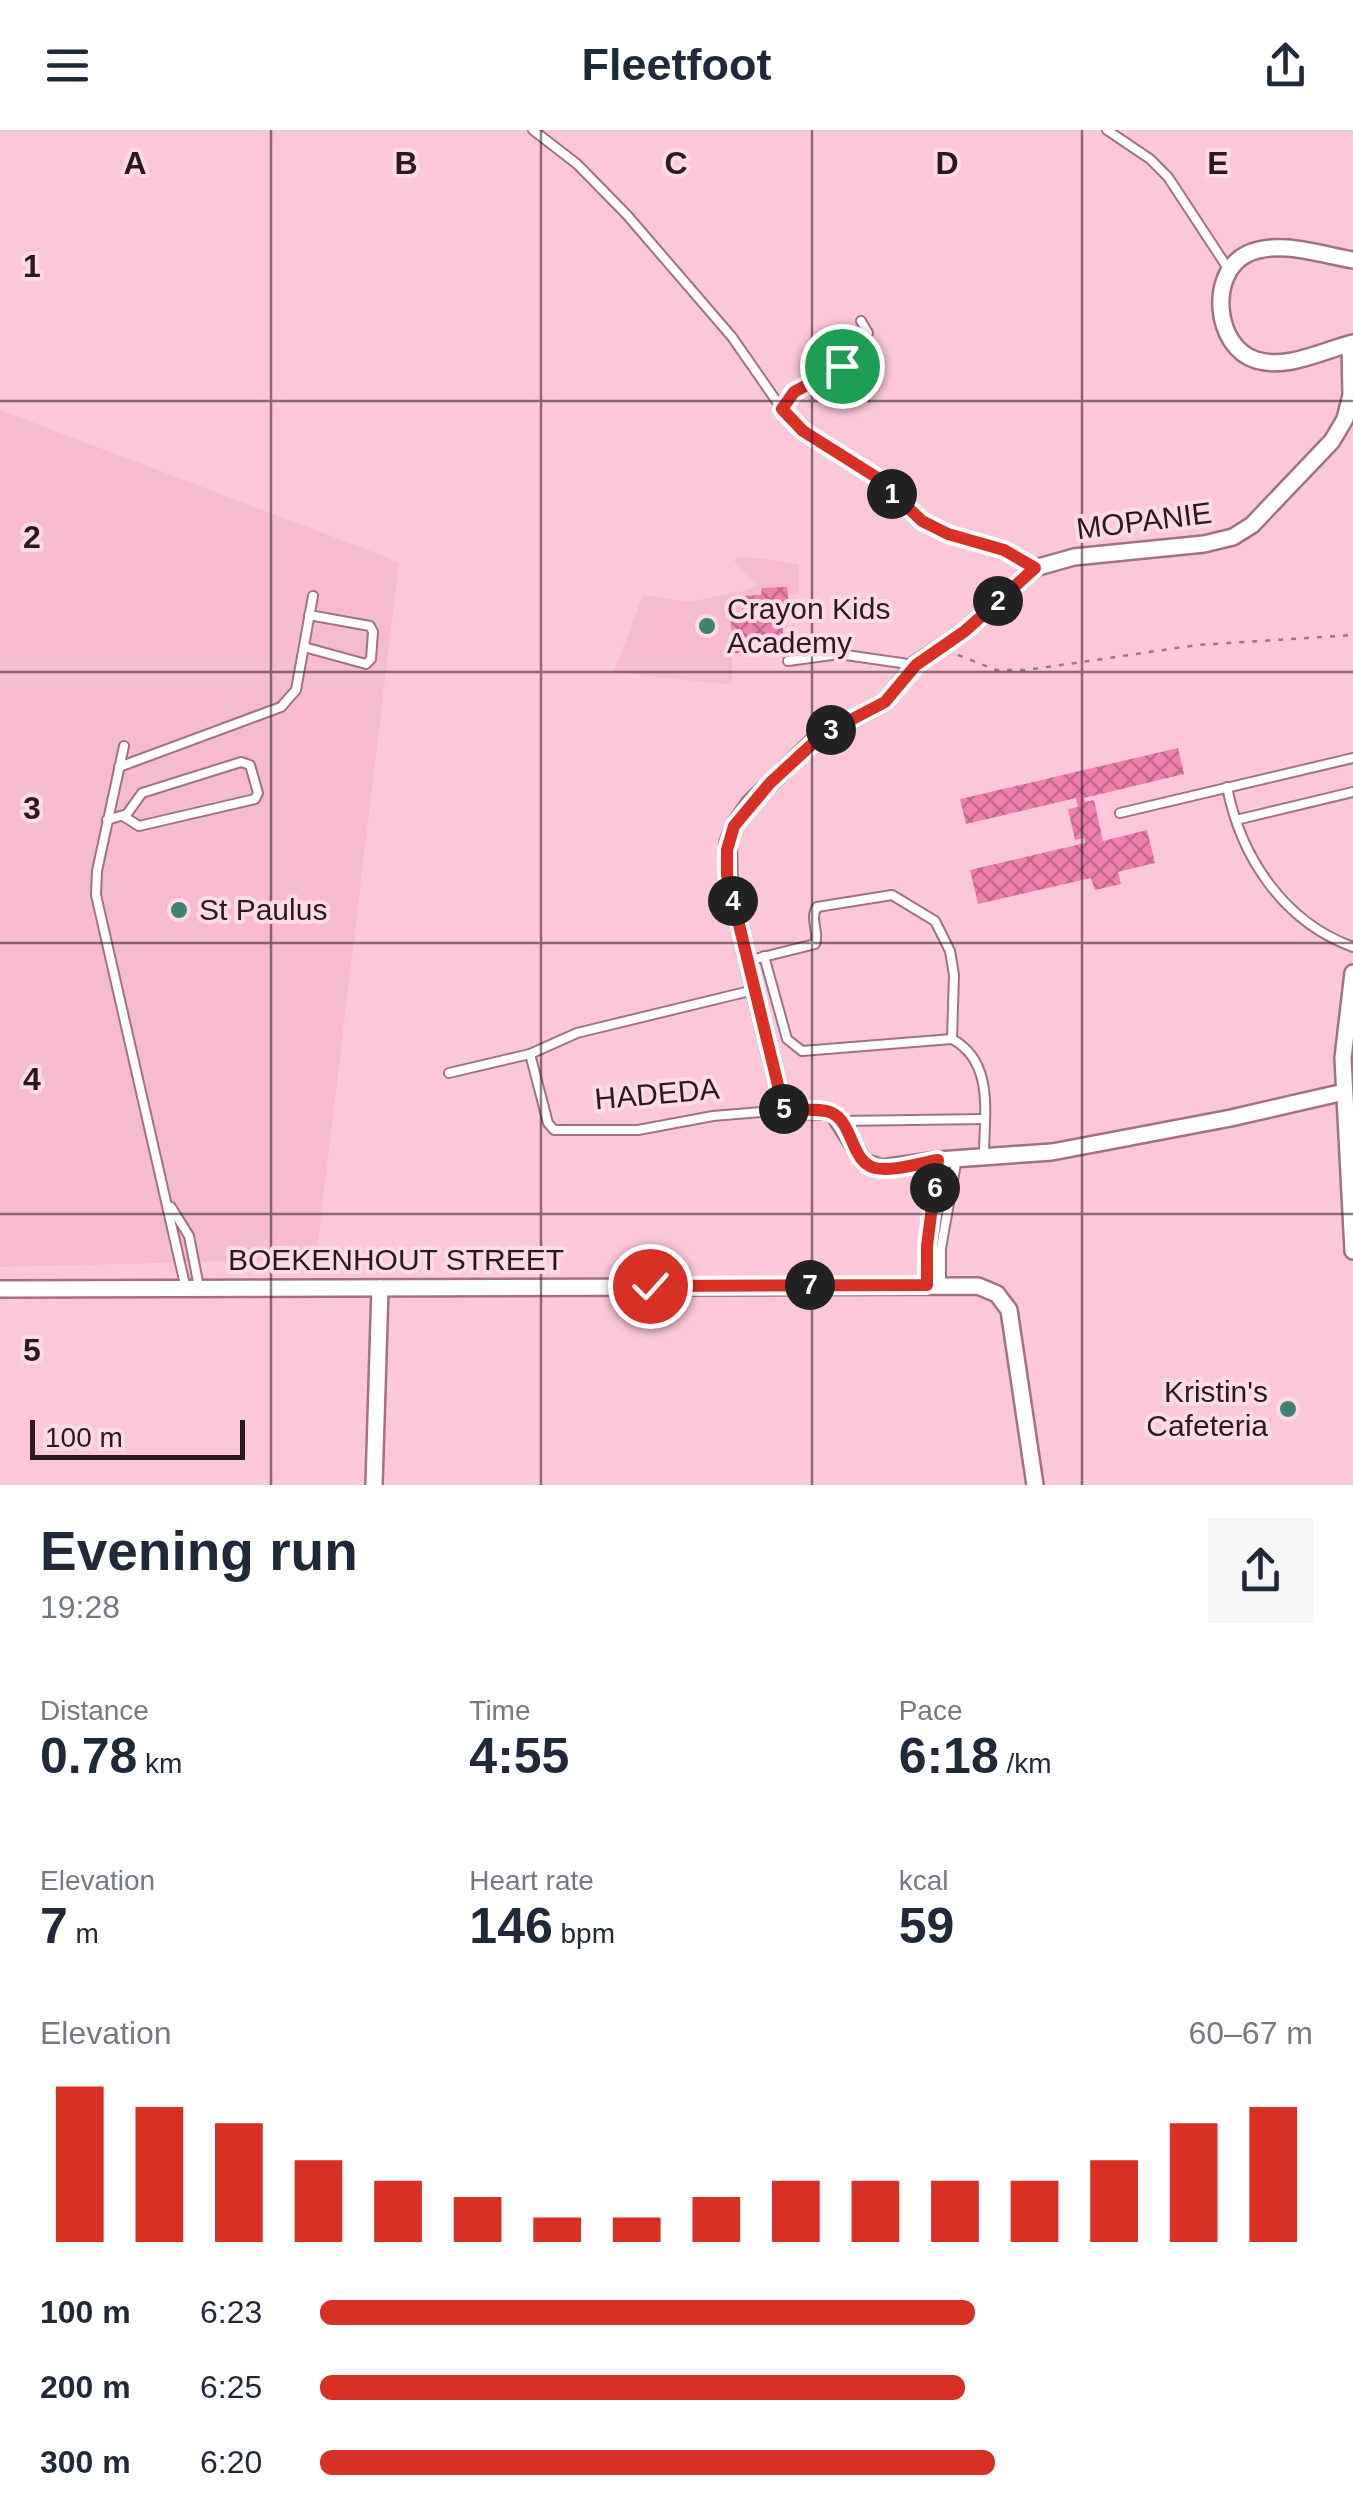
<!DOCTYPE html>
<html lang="en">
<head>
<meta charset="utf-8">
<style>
  body { margin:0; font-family:Arial,sans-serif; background:#f6f6f7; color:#1f2937; height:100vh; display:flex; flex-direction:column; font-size:38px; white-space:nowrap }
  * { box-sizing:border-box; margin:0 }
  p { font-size:32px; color:#747a83 }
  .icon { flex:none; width:55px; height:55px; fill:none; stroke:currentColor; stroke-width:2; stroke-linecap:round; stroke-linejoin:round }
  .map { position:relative; height:1355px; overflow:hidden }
  .sheet { display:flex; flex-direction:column; background:#fff; flex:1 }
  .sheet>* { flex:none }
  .scale { position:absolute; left:30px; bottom:25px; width:215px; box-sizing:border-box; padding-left:10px; border:5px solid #2c1920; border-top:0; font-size:28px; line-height:35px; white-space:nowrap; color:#2c1920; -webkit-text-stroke:8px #fcdbe6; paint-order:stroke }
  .pin { position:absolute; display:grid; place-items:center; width:85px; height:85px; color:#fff; margin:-42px; border:5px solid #fff; border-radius:50%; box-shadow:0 2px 10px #0007 }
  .km { position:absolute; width:50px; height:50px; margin:-25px; border-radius:50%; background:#222; color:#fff; font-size:28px; line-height:50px; text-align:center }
  .round { display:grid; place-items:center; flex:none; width:105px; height:105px; border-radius:0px; background:#f6f6f7 }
  .headline { display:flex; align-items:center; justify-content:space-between; height:170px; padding:0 40px }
  h1 { font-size:55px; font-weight:800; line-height:75px }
  .metrics { display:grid; grid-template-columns:repeat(3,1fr); gap:15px; height:170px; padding:10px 40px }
  .metrics div { display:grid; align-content:center }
  .metrics b { font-size:50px; font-weight:800 }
  .metrics small { font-size:28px; font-weight:400 }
  .metrics p { font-size:28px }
  .chart { height:280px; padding:20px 40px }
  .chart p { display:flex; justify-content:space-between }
  .chart svg { width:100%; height:180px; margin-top:10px; stroke:#d93025; stroke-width:6 }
  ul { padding:0 40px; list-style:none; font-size:32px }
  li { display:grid; grid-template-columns:160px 120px 1fr; align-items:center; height:75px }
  li i { height:25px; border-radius:12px; background:#d93025 }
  header { display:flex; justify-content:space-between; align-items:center; height:130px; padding:0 40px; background:#fff; font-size:45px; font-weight:800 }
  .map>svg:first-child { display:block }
  .built { fill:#f6bbcf }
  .building { fill:url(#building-cross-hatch) }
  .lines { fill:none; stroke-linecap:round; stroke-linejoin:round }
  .lane-casing { stroke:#a27283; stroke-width:12 }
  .street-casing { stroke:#a27283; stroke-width:20 }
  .path { stroke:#9d7885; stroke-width:2.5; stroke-dasharray:5 8; stroke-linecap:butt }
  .lane { stroke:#fff; stroke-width:8 }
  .street { stroke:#fff; stroke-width:15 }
  .route-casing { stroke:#fff; stroke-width:20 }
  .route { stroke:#d93025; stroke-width:12 }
  .grid { fill:none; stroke:#2c1920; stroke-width:2.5; stroke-opacity:0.55 }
  .poi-dot { fill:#3f8172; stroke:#fcdbe6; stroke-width:4 }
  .labels { text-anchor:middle; stroke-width:8; stroke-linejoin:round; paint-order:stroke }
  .street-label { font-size:30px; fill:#2c1920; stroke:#fcdbe6 }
  .poi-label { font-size:30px; fill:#2c1920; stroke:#fcdbe6; text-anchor:start }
  .grid-label { font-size:32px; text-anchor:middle; font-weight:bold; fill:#2c1920; stroke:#fcdbe6; stroke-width:8; stroke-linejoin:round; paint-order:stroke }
</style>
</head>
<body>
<header><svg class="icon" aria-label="menu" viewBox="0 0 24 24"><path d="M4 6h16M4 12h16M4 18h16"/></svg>Fleetfoot<svg class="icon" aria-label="share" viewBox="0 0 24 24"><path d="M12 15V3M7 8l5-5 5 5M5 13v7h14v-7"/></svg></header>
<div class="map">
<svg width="1353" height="1355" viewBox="0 0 1353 1355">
  <defs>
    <pattern id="building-cross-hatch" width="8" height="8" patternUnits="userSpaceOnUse" patternTransform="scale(2.5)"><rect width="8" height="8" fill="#ef80ab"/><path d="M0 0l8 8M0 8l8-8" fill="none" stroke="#c2688b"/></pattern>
  </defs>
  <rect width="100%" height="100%" fill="#fcc8d9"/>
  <g class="built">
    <path d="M0,280L399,432L316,1129L0,1137Z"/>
    <path d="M739,426L799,434V464L788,465L789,484H782L784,520L732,524V555L614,542L643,465L688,472L744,461L758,455L734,431Z"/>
  </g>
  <g class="building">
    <path d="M787,457L789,475L764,476L763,484H782L784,520L734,523L730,486L742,484V466L761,465L762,458Z"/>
    <path d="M1178,618L1184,644L1084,668L1085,672L1094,670L1103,711L1147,700L1155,733L1118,742L1121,754L1095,760L1091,748L978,774L970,740L1085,713L1084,708L1075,710L1068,679L1078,677L1076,668L966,694L960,669Z"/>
  </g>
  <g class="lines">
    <defs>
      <g id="lane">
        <path d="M533,0L577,34L627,85L732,207L782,279L803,301L865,339L922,391L948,404L1004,421L1035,438"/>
        <path d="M1107,0L1150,29L1168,47L1229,140"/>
        <path d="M782,279C804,244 848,245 868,203L861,191"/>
        <path d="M304,517L366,534L371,529L373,502L370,496L309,485"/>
        <path d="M788,531L839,524L915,535"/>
        <path d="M124,616L97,741L96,765L186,1159"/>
        <path d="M119,637L281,577L296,560L313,466"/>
        <path d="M1227,657C1241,728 1284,792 1353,817"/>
        <path d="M1120,683L1353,628"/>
        <path d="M107,690L127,684L142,663L241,632L250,635L258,663L255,669L139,696L123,686"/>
        <path d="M1236,690L1353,662"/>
        <path d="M764,826L787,909L802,921L952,909C995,932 984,985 984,1025"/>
        <path d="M759,828L815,814C820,802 809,790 817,777L892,765L935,791L950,821L954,845L952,909"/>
        <path d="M754,860L577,903L530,924L548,993L554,1000H638L713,986L784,980"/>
        <path d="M449,943L530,924"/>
        <path d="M840,991L984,989"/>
        <path d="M171,1077L189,1106L199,1157"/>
        <path d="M927,1155V1122L938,1030"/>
        <path d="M941,1155V1118L957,1028"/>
      </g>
      <g id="street">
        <path d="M1353,130C1322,125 1277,109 1247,124C1208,143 1214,217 1256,230C1287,240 1324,220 1353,213"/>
        <path d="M1353,843L1343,928L1353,1121"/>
        <path d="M1344,962L1231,988L1052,1022L938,1030L882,1038L864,1032L834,984L826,981L784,980L729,754L728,713L734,696L750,673L817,608L885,572L915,535L965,501L1035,438L1074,427L1204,414L1233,407L1252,395L1332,311L1345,289L1351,265L1350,214"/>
        <path d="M0,1159L978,1156L997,1164L1009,1180L1035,1355"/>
        <path d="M374,1355L380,1158"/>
      </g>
    </defs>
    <use href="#lane" class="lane-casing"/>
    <use href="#street" class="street-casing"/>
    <path class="path" d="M958,525L996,540H1027L1197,515L1353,505"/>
    <use href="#lane" class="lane"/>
    <use href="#street" class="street"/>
  </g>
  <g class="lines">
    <defs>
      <path id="route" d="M650,1156L927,1155V1116L938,1030C919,1033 894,1042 875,1038C851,1032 853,993 832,983C819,977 798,981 784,980L727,745V720L734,696L770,653L822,605L885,572L916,535L965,501L1035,438L1004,420L948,404L922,391L876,347L803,301L782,279L794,262L842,236"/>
    </defs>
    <use href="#route" class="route-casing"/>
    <use href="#route" class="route"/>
  </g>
  <path class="grid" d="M271,0V1355M541,0V1355M812,0V1355M1082,0V1355M0,271H1353M0,542H1353M0,813H1353M0,1084H1353"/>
  <g class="poi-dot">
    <circle cx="707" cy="496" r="10"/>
    <circle cx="179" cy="780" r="10"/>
    <circle cx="1288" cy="1279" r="10"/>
  </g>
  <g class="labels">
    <g class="street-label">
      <text transform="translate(1144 391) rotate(-7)" y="10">MOPANIE</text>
      <text transform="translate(657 964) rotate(-5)" y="10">HADEDA</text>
      <text x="396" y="1140">BOEKENHOUT STREET</text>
    </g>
    <g class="poi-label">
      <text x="727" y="489">Crayon Kids<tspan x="727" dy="34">Academy</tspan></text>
      <text x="199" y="790">St Paulus</text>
      <text x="1268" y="1272" text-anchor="end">Kristin's<tspan x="1268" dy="34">Cafeteria</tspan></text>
    </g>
  </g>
  <g class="grid-label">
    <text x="135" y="44">A</text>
    <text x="406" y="44">B</text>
    <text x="676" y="44">C</text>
    <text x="947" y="44">D</text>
    <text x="1218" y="44">E</text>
    <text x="32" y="147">1</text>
    <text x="32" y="418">2</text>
    <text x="32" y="689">3</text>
    <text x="32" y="960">4</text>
    <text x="32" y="1231">5</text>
  </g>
</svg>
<div class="scale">100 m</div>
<div class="pin" style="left:842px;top:236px;background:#1e9e55"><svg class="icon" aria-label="arrive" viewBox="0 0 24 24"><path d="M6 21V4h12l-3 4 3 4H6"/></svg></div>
<div class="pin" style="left:650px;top:1156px;background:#d93025"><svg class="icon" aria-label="check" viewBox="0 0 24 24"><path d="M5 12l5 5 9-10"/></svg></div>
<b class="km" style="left:892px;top:364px">1</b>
<b class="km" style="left:998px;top:471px">2</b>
<b class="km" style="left:831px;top:600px">3</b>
<b class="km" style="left:733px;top:771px">4</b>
<b class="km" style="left:784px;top:979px">5</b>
<b class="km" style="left:935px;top:1058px">6</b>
<b class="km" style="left:810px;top:1155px">7</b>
</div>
<section class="sheet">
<div class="headline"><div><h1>Evening run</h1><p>19:28</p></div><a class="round"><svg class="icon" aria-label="share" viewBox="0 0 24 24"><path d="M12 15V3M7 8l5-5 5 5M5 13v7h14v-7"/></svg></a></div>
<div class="metrics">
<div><p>Distance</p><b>0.78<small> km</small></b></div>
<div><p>Time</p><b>4:55</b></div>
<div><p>Pace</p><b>6:18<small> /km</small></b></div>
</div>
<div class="metrics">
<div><p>Elevation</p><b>7<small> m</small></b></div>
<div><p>Heart rate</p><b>146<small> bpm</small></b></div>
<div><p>kcal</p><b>59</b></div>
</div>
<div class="chart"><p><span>Elevation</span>60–67 m</p>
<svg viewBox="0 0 160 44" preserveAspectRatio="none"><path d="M5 44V6M15 44V11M25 44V15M35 44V24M45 44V29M55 44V33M65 44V38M75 44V38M85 44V33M95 44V29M105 44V29M115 44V29M125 44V29M135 44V24M145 44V15M155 44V11"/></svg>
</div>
<ul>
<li><b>100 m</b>6:23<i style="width:66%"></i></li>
<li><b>200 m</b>6:25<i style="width:65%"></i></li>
<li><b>300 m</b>6:20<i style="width:68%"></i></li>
</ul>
</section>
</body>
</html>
